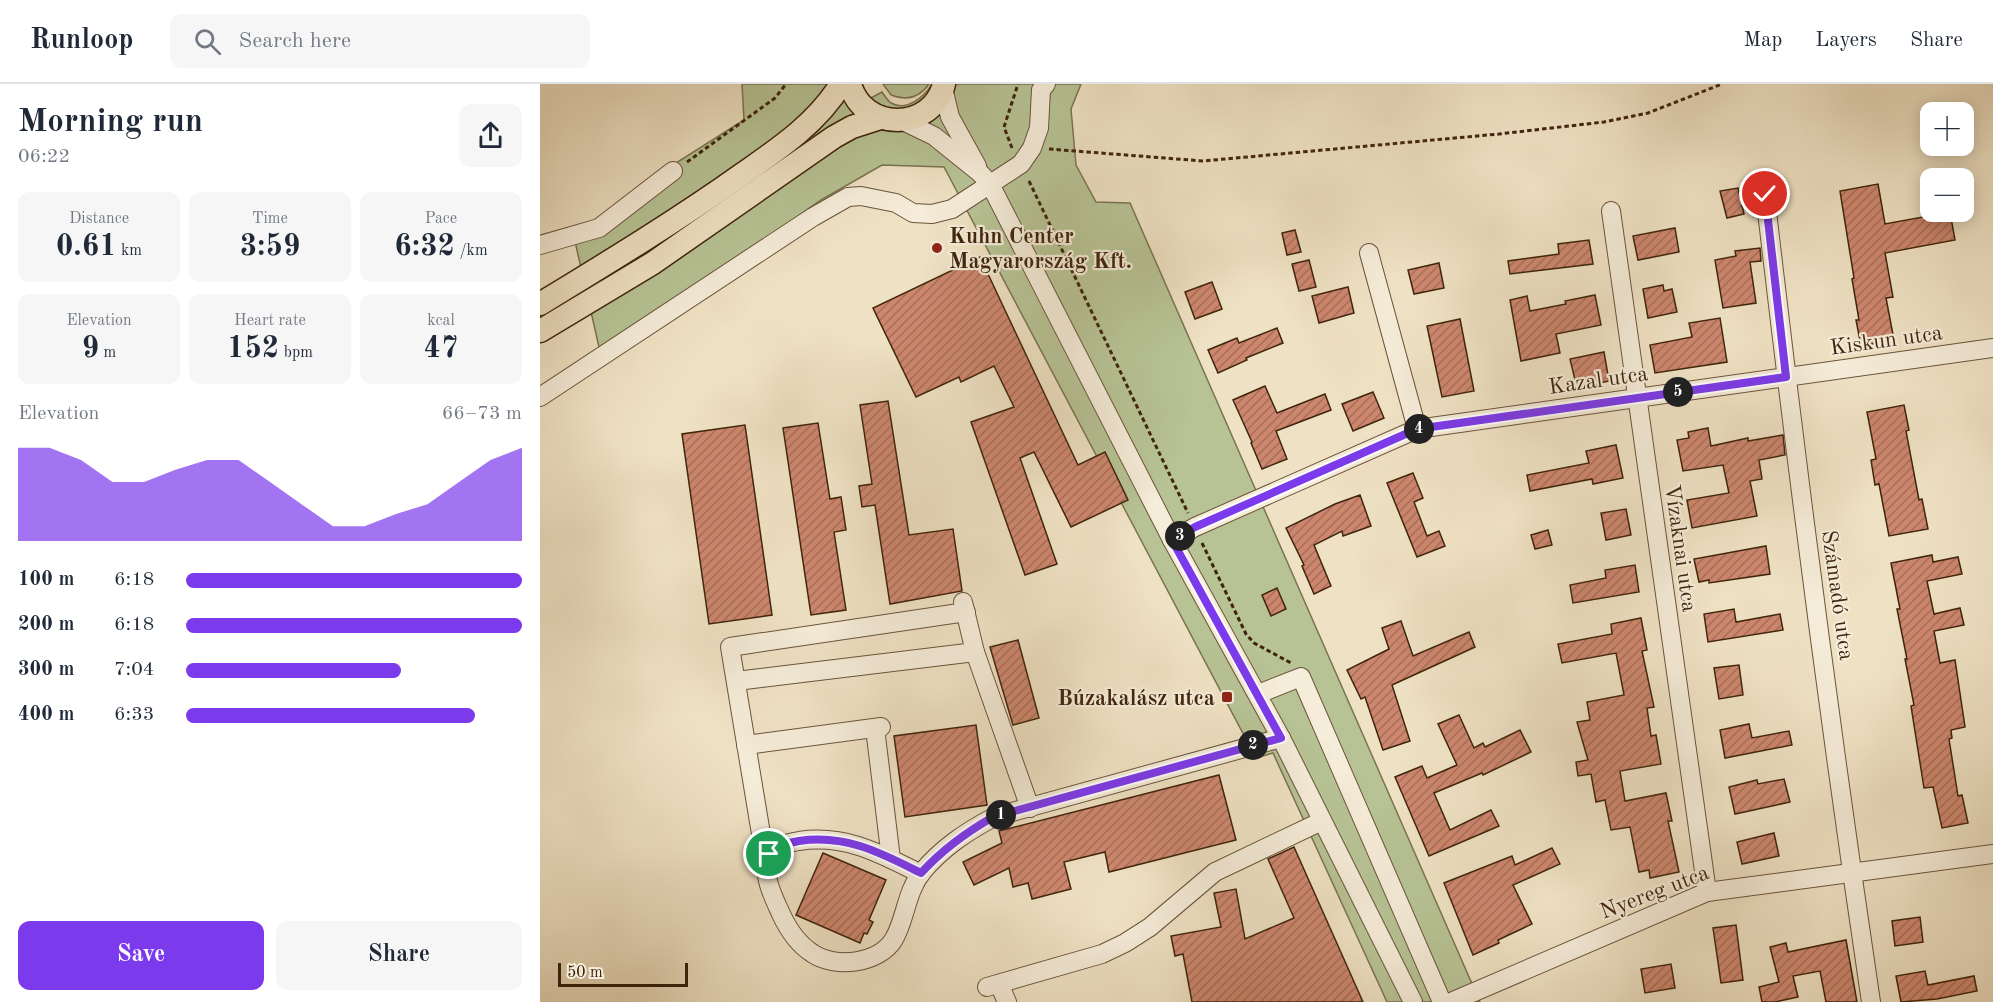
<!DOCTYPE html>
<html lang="en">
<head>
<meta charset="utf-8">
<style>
  body { margin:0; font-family:"Old Standard TT",serif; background:#f6f6f7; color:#1f2937; height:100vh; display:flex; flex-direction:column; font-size:22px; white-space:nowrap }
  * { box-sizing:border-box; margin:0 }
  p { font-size:20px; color:#747a83 }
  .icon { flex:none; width:33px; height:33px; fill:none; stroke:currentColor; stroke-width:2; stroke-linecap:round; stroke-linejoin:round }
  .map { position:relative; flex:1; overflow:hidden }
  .sheet { display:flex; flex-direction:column; background:#fff; width:540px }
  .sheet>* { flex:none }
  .tools { position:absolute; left:1380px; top:18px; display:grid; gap:12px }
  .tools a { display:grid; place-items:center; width:54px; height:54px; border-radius:12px; background:#fff; box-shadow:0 3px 15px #0003; font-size:30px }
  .scale { position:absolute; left:18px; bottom:15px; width:130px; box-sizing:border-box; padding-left:6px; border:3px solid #3f240c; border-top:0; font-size:16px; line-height:21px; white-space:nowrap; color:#3f240c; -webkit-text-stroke:4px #f5ecd9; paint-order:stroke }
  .pin { position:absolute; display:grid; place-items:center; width:51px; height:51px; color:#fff; margin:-26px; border:3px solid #fff; border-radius:50%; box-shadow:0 2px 6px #0007 }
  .km { position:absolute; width:30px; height:30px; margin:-15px; border-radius:50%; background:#222; color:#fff; font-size:16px; line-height:30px; text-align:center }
  .round { display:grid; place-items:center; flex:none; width:63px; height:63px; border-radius:12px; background:#f6f6f7 }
  .summary { display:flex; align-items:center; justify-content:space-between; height:102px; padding:0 18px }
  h1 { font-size:33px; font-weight:800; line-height:45px }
  .stats { display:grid; grid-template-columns:repeat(3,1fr); gap:9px; height:102px; padding:6px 18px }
  .stats div { display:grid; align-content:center; border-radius:12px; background:#f6f6f7; text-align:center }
  .stats b { font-size:30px; font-weight:800 }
  .stats small { font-size:16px; font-weight:400 }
  .stats p { font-size:16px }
  .chart { height:168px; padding:12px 18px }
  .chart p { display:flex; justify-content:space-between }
  .chart svg { width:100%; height:108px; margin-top:6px; fill:#7c3aed; opacity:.7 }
  .cta { display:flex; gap:12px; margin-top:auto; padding:12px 18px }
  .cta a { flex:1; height:69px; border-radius:12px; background:#7c3aed; color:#fff; font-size:24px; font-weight:800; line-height:69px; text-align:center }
  .cta a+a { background:#f6f6f7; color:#1f2937 }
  ul { padding:0 18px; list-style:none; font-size:20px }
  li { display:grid; grid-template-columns:96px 72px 1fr; align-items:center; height:45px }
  li i { height:15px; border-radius:8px; background:#7c3aed }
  header { display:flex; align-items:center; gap:36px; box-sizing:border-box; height:84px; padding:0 30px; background:#fff; border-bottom:2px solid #e0e1e3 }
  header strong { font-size:28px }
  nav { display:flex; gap:33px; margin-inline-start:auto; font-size:21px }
  .search { width:420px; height:54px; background:#f6f6f7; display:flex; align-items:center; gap:15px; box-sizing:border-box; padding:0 21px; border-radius:12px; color:#747a83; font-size:22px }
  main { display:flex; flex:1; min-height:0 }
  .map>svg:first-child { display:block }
  .green { fill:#b7c395; stroke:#7b7450; stroke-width:1.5 }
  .building { fill:url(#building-hatch); stroke:#3f240c; stroke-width:1.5 }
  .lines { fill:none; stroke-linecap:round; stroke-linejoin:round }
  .minor-casing { stroke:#6b543a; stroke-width:20 }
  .major-casing { stroke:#3f240c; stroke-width:25 }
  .path { stroke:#3f240c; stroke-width:3; stroke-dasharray:4.5 3; stroke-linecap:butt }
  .minor { stroke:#f5ecd9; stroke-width:18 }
  .major { stroke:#efe2c4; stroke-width:22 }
  .route-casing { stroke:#fff; stroke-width:12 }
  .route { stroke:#7c3aed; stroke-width:8 }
  .poi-dot { fill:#8f2418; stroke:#f5ecd9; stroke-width:2 }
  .labels { text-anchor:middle; stroke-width:4.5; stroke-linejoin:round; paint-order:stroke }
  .poi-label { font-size:22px; font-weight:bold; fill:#3f240c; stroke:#f5ecd9; text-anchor:start }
  .street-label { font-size:22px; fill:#3f240c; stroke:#f5ecd9 }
</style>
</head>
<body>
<header>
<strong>Runloop</strong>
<div class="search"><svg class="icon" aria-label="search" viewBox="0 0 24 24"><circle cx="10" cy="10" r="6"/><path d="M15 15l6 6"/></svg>Search here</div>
<nav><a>Map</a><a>Layers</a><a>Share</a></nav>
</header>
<main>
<section class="sheet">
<div class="summary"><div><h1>Morning run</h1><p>06:22</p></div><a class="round"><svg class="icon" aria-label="share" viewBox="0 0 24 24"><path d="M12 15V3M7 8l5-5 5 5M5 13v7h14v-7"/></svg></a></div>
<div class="stats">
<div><p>Distance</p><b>0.61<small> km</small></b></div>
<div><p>Time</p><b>3:59</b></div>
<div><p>Pace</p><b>6:32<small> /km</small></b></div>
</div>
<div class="stats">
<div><p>Elevation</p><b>9<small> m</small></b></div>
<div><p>Heart rate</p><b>152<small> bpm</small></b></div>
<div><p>kcal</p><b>47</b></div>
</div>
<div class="chart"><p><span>Elevation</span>66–73 m</p>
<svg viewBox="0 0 160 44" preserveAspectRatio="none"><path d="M0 44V6L10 6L20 11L30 20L40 20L50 15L60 11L70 11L80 20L90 29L100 38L110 38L120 33L130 29L140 20L150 11L160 6V44z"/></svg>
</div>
<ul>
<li><b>100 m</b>6:18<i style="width:100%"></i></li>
<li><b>200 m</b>6:18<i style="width:100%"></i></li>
<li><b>300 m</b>7:04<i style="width:64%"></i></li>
<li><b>400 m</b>6:33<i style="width:86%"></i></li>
</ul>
<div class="cta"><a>Save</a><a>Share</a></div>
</section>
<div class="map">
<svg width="1453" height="918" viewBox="0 0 1453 918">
  <defs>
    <pattern id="building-hatch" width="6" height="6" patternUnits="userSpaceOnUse" patternTransform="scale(1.5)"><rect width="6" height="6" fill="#cd876e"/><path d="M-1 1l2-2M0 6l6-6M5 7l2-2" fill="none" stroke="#a86e59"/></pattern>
  </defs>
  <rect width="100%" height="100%" fill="#efe2c4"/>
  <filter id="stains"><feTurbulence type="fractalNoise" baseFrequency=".00333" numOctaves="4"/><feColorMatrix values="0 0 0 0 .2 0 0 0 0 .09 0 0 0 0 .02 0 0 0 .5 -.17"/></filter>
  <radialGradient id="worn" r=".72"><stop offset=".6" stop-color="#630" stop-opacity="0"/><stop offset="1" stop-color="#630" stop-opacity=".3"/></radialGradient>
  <g class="green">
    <path d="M202,0H322L329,15L342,8C344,11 348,17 351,19C367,28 385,12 392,0H541L531,25L536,81L556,118L590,119L940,918H847L733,669L716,674L404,83L342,81L281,116L61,272L34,153L120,89L204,36Z"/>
    <path d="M343,0H389C379,14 366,17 351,11Z"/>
  </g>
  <g class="building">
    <path d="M1338,100L1345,140L1410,128L1415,156L1345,169L1353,213L1346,214L1354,256L1321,262L1316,236H1319L1312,195L1314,194L1300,107Z"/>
    <path d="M1198,104L1204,130L1187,134L1180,107Z"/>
    <path d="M1135,144L1139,168L1098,176L1093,152Z"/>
    <path d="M755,146L761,168L747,171L742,149Z"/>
    <path d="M1049,156L1053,180L970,190L968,177L1019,170L1018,160Z"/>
    <path d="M1220,164L1221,177L1210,178L1216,219L1183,224L1175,176L1196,172L1195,167Z"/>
    <path d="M440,173L538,381L565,368L588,416L531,443L494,368L480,374L517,480L485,491L431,338L474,323L454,282L421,298L419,293L376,313L333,224Z"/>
    <path d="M769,176L776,203L759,207L752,180Z"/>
    <path d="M899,179L904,204L874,210L868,186Z"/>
    <path d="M672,198L682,225L655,235L645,208Z"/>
    <path d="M1123,201L1124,207L1132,205L1137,228L1108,234L1103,205Z"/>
    <path d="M808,203L814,229L779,239L772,212Z"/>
    <path d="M1055,211L1061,241L1016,250L1020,269L981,277L970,216L987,212L990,227L1026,220L1025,217Z"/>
    <path d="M1180,234L1187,278L1115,289L1110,261L1152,253L1149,239Z"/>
    <path d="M920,235L934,307L902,313L887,242Z"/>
    <path d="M737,244L743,259L706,274L707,276L678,289L668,266L697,254L699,259Z"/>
    <path d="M1064,268L1069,297L1037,304L1030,275Z"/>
    <path d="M725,302L737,329L785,310L791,326L736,347L747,375L722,385L711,359L712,358L693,316Z"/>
    <path d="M833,308L844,334L813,347L802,320Z"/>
    <path d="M348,317L369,451L413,445L422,507L350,520L335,421L322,423L319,402L332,400L320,321Z"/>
    <path d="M1364,321L1369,346L1366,347L1379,416L1382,415L1388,445L1349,452L1339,400L1335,401L1331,376L1336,375L1327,328Z"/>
    <path d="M278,339L290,415L301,413L306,446L294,448L306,526L271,531L243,344Z"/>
    <path d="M205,341L232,531L169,540L142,350Z"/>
    <path d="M1168,344L1171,362L1208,354V357L1243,351L1245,371L1219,376L1222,395L1210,397L1217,432L1152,444L1147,416L1189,409L1183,381L1143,387L1137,356L1149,354L1148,348Z"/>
    <path d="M1076,361L1083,394L1053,400L1052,395L990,407L987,391L1049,379L1046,367Z"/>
    <path d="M873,389L883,414L874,418L887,452L899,447L905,462L877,473L847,399Z"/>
    <path d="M820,411L831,442L803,452L802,447L774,461L791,502L774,510L762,482L764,481L746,444L795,420Z"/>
    <path d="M1086,425L1091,451L1066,456L1061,429Z"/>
    <path d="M1008,446L1012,461L995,465L991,451Z"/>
    <path d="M1226,462L1230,490L1169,499V496L1159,498L1154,475Z"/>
    <path d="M1392,471L1393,478L1418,473L1422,490L1387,497L1394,530L1420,524L1424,541L1394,547L1400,579L1415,576L1425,643L1411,646L1412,654L1409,655L1418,712L1422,711L1428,739L1402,744L1393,703L1384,704L1371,622L1374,621L1365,575H1367L1357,525H1360L1351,479Z"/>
    <path d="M1095,481L1099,508L1033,519L1030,501L1066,494L1065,486Z"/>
    <path d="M737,504L746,525L731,532L722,511Z"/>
    <path d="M1194,525L1196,538L1240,530L1243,546L1168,558L1164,530Z"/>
    <path d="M1101,534L1107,566L1102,567L1114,623L1107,624L1111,652L1116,651L1121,680L1080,687L1085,717L1126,709L1132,737H1128L1139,788L1110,794L1109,786L1099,788L1090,743L1071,746L1065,716L1056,718L1051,690L1038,692L1036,678L1048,676L1037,638L1050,636L1047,618L1084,611L1076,569L1022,579L1018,560L1072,550L1071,540Z"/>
    <path d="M861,537L873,572L929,548L935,563L852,601L870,657L843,666L825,613L821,615L807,586L849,565L842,544Z"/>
    <path d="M478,556L499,634L473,641L450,563Z"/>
    <path d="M1199,581L1203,611L1179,615L1174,584Z"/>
    <path d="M919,631L934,664L943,659L945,663L980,646L991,668L943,691L942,689L894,709L910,746L951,726L959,742L889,772L855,693L882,682L887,694L917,681L898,640Z"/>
    <path d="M1209,640L1212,654L1249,647L1252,661L1185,674L1180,646Z"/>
    <path d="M436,641L447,721L365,733L354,652Z"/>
    <path d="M679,691L696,756L569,788L565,768L524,778L531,805L492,815L488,799L473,803L469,784L434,801L423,778L462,759L459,747Z"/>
    <path d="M1244,695L1250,718L1195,730L1189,703L1217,696L1218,700Z"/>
    <path d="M1234,749L1239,772L1202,780L1197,758Z"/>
    <path d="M754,763L823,918H652L643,870L635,872L631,852L681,843L674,809L696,805L705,855L754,834L728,775Z"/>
    <path d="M1012,764L1020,780L973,801L992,840L958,856L959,859L933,871L904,799L972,772L975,781Z"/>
    <path d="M283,769L346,796L329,836L333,838L327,850L324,849L320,859L256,831Z"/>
    <path d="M1380,833L1383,858L1355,862L1352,837Z"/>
    <path d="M1196,841L1203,896L1181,899L1173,844Z"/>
    <path d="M1306,856L1317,918H1286L1280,887L1253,892L1258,913L1235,918H1222L1219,903L1239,898L1230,863L1246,859L1248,868Z"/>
    <path d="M1131,880L1135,904L1105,909L1101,885Z"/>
    <path d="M1385,887L1388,901L1434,892L1437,907L1397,915L1361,918L1356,892Z"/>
  </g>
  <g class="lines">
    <defs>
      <g id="minor">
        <path d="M403,4L410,33L437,82"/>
        <path d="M363,37L394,52L440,89L450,100L632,456L741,654L873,918"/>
        <path d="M1225,110C1256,380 1291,649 1331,918"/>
        <path d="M1071,127L1167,808"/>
        <path d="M0,161L59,144L133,87"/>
        <path d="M829,169L877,345"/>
        <path d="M0,313L273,133L308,113L321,112L356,119L373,129L392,130L412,125L481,80L492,64L499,44L501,6L506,0"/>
        <path d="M632,456L655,443L877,345L1453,264"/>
        <path d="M423,518L435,568L490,724"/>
        <path d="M196,597L435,568"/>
        <path d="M718,610L761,593L902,918"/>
        <path d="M335,644L351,775"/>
        <path d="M206,661L341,643"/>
        <path d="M226,780L190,563L426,528"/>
        <path d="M381,790C341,770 306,750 259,757C248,759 238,761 229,770C221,790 233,812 241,830C248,845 258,860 272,869C295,885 339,880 354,855C366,834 366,808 382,788C402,764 426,748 454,733L741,654"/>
        <path d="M459,900L467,918"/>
        <path d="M447,903L562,870L585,859L610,843L675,788L782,737"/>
        <path d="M911,918L1167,808L1453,770"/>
      </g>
      <g id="major">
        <path d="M310,0C323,48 392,48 404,0"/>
        <path d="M0,220C69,178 138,136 204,89C240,64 278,38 301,0"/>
        <path d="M0,247L113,179L294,53L312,43L340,34"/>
      </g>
    </defs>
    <use href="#minor" class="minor-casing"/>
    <use href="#major" class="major-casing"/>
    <g class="path">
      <path d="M472,64L464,43L478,0"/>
      <path d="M509,65L663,77L959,50L1064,38L1108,29L1182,0"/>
      <path d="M147,78L235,14L246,0"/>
      <path d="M489,97L648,429"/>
      <path d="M662,459L706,550L714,559L751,579"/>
    </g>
    <use href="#minor" class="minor"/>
    <use href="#major" class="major"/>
  </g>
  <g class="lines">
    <defs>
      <path id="route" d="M229,770C237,761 248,759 259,757C306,750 341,769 381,789C403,765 425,749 453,733L741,654L632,456L655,443L877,345L1246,293L1225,110"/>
    </defs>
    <use href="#route" class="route-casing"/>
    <use href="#route" class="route"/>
  </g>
  <g class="poi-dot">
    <circle cx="397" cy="164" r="6"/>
    <rect x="681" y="607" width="12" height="12" rx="3"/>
  </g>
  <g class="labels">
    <g class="poi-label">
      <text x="409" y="159">Kuhn Center<tspan x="409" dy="25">Magyarország Kft.</tspan></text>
      <text x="675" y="621" text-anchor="end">Búzakalász utca</text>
    </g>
    <g class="street-label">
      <text transform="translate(1346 255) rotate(-8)" y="8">Kiskun utca</text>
      <text transform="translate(1058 295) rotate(-8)" y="8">Kazal utca</text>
      <text transform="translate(1142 464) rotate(82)" y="8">Vízaknai utca</text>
      <text transform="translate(1299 511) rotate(82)" y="8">Számadó utca</text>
      <text transform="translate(1114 807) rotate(-21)" y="8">Nyereg utca</text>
    </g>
  </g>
  <rect width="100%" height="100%" filter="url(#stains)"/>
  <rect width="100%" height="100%" fill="url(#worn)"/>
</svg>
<div class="tools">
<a>+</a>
<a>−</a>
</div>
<div class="scale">50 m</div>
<div class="pin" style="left:229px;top:770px;background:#1e9e55"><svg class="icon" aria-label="arrive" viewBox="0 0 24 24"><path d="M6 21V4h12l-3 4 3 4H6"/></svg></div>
<div class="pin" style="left:1225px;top:110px;background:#d93025"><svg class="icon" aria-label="check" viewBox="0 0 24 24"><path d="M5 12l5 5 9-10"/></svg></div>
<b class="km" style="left:461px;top:731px">1</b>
<b class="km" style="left:713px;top:661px">2</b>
<b class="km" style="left:640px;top:452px">3</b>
<b class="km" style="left:879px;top:345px">4</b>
<b class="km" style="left:1138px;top:308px">5</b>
</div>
</main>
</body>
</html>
